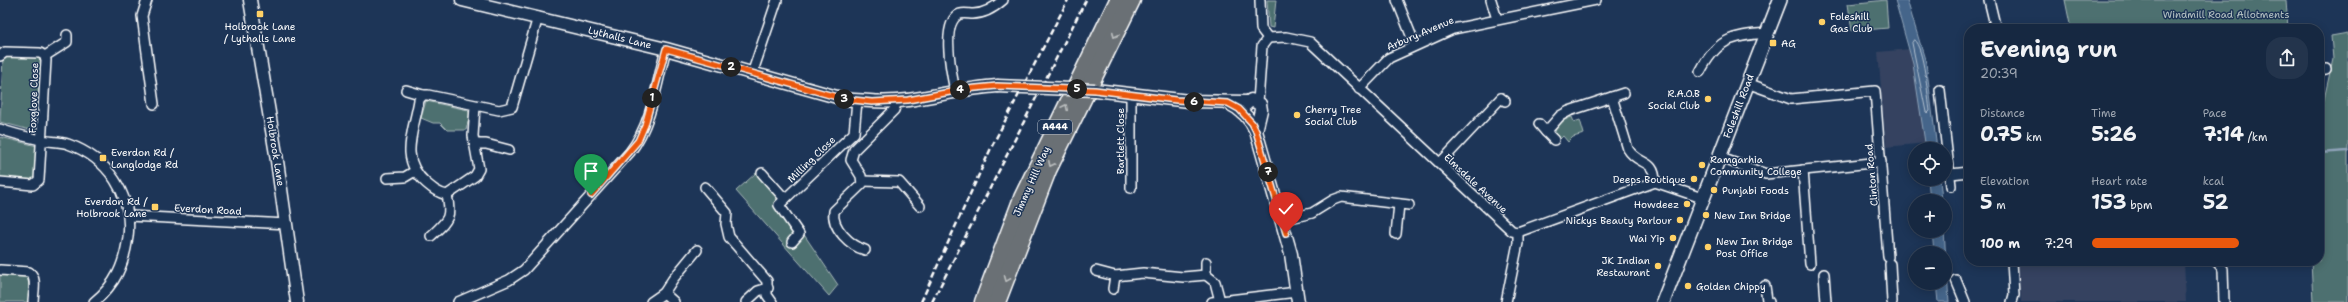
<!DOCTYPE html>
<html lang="en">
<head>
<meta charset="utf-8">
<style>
  body { margin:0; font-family:"Shantell Sans",sans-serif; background:#23344c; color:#f1f3f6; height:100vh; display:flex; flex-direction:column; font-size:15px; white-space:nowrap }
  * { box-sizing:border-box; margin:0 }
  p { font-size:13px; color:#9ea6b1 }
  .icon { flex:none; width:22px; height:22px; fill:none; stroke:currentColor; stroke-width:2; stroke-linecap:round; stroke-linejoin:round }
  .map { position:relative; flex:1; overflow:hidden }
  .side { position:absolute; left:1964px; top:24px; width:360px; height:242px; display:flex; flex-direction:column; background:#162841; border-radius:16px; box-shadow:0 2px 10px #0003,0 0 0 1px #35445a }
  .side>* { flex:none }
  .controls { position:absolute; left:1908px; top:142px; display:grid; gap:8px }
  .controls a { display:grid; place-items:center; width:44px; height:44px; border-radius:50%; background:#162841; box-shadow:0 2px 10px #0003,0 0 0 1px #35445a; font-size:20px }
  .pin { position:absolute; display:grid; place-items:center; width:34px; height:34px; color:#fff; margin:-41px -17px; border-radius:50% 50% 50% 0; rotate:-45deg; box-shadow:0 0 4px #0007 }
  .pin .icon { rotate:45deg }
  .km { position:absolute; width:20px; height:20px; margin:-10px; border-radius:50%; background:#222; color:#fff; font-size:11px; line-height:20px; text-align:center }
  .round { display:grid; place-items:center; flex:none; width:42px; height:42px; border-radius:16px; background:#23344c }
  .overview { display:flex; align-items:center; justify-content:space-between; height:68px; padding:0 16px }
  h1 { font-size:22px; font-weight:700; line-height:30px }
  .figures { display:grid; grid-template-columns:repeat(3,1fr); gap:6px; height:68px; padding:4px 16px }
  .figures div { display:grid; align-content:center }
  .figures b { font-size:20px; font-weight:700 }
  .figures small { font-size:11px; font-weight:400 }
  .figures p { font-size:11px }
  ul { padding:0 16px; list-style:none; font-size:13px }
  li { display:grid; grid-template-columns:64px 48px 1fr; align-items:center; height:30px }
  li i { height:10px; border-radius:5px; background:#ea580c }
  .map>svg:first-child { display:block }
  .built { fill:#344361 }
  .green { fill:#4d6f6f; stroke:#a6b7b7 }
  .water { fill:#44658a; stroke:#8fa3b9 }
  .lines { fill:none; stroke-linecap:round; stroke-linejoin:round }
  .shore { stroke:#b4c1d0; stroke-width:1 }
  .stream { stroke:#8fa3b9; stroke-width:2.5 }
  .minor-casing { stroke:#fff; stroke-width:12 }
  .tertiary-casing { stroke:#fff; stroke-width:15 }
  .secondary-casing { stroke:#fff; stroke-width:16 }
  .trunk-casing { stroke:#fff; stroke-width:19 }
  .minor { stroke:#1d3557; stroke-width:9 }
  .tertiary { stroke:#1d3557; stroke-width:12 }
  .secondary { stroke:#1d3557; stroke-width:13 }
  .trunk { stroke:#6a7074; stroke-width:16 }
  .rail { stroke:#fff; stroke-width:2.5; stroke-dasharray:6 3; stroke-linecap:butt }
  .tertiary-bridge-casing { stroke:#fff; stroke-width:15; stroke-linecap:butt }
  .tertiary-bridge { stroke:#1d3557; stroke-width:12 }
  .oneway { stroke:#bcbfc0 }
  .route-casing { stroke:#fff; stroke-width:8 }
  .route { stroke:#ea580c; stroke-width:5 }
  .poi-dot { fill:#ffd166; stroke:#1d3557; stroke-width:1.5 }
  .labels { text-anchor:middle; stroke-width:3; stroke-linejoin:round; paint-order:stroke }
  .shield { fill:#1d3557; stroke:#bbc2cd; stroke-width:1 }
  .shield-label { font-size:9px; font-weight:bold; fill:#fff }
  .park-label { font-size:10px; fill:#b8c5c5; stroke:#1d3557 }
  .poi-label { font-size:10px; fill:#fff; stroke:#1d3557; text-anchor:start }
  .street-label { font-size:10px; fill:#fff; stroke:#1d3557 }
</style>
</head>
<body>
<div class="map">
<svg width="2348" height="302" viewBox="0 0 2348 302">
  <rect width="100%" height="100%" fill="#1d3557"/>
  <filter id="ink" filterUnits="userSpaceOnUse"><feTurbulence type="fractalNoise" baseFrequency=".025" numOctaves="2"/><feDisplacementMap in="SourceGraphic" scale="8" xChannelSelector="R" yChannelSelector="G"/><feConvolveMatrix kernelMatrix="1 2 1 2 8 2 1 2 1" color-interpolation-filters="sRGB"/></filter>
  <g filter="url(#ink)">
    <g class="built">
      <path d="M1910,49L1921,104L1926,143L1886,147L1878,52Z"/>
      <path d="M2018,261H2184L2186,302H2021Z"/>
    </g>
    <g class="green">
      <path d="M1267,0H1276L1273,28L1269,27Z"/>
      <path d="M1886,0L1888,28L1852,31L1848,4Z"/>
      <path d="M2065,0H2286L2288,29H2071Z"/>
      <path d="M2348,33V302H2313L2311,261H2319V122L2333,59L2331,36Z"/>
      <path d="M6,55L40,57L42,60L38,132L0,122L3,58Z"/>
      <path d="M426,101L468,110L470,114L466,130H447L440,123H433L421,118Z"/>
      <path d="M1572,117L1574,122L1580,120L1584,134L1573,137L1568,142L1563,136L1560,139L1555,133C1555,125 1565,119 1572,117Z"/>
      <path d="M0,137L37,146L35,179L33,181L0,179Z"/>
      <path d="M756,173L784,205L838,285L829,296L736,191Z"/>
      <path d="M0,274L28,275L30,278L29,302H0Z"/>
    </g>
    <g class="water">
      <path d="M1895,0H1907L1926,63L1937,149H1926L1913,64Z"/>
      <path d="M1928,179H1940L1942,201H1930Z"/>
      <path d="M1932,231H1944L1949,302H1938L1936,283H1945V253H1934Z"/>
    </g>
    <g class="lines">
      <path class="shore" d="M1914,40C1924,47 1928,98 1930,111L1928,113L1926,112L1912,43Z"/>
      <path class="stream" d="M2319,153L2348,151"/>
      <defs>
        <g id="minor">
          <path d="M147,0L142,16L154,104"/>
          <path d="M1397,0L1415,45"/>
          <path d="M1491,0L1497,19"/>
          <path d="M1989,0L1996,29"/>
          <path d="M1268,38L1286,37L1310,42L1512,231L1518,232L1655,182L1702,198"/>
          <path d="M0,56L5,52L40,53L45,56L46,60L39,180L33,185L0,182"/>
          <path d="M45,56L67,42V35"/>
          <path d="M2319,70L2326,69"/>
          <path d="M1700,72C1717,39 1731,36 1767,33"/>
          <path d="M752,74L777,0"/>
          <path d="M1747,83L1791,99L1875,91L1888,257"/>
          <path d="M1359,89L1389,58L1453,29L1596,0"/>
          <path d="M406,90L423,95"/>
          <path d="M1940,90L1951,186"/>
          <path d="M955,91C952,76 940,22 960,14C964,13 969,14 973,14C985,14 994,8 1003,0"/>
          <path d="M1612,97L1628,149C1638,166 1655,158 1655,182"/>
          <path d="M1258,102L1262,46L1268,38L1261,29L1260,0"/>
          <path d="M475,106L473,136L479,169L475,176L447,195C438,193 433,189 426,183C398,158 414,132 419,100L423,95H428L499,110L512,107L538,17"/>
          <path d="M1539,124L1546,132"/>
          <path d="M0,129C13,134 27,137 41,140C50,142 60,141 68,144C108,158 133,195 128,237C124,265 116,284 94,302"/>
          <path d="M1554,140L1546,132L1560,116L1569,111L1624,93"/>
          <path d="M475,144H486L509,150"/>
          <path d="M1718,157L1766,174L1881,162"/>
          <path d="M1440,163L1501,98L1505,101"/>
          <path d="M1803,170L1810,264"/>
          <path d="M762,173L785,199L854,133L857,101"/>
          <path d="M1951,174L1969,172"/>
          <path d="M387,178L405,177L415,171"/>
          <path d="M862,181L899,182L920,206"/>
          <path d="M705,187L727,213L726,224L729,237L767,281V295L772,302"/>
          <path d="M1131,188V94"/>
          <path d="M785,199L779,205L799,234L792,242"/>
          <path d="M129,216L287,224"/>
          <path d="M1282,220L1312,213L1333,200L1341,197L1409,205"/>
          <path d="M1396,234L1399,204"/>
          <path d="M431,236C448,220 452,218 447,195"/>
          <path d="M865,250C851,246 831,228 834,211L862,184L861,176L851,160L854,150L894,110L897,101"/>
          <path d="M2012,261L2014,295L2012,302"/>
          <path d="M2216,261L2223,269L2224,302"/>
          <path d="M1890,264L1892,302"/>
          <path d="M0,270L29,272C38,278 33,293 33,302"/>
          <path d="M1096,271L1115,276L1143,273L1183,277L1206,275L1215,282L1220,301"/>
          <path d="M1824,274L1826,302"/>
          <path d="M1206,275V262"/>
          <path d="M1956,280L1965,302"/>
          <path d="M1765,286L1767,300L1769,302"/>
          <path d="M1113,289L1115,276"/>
          <path d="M458,302L509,280L524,270L630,152C652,124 657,82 666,49"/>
          <path d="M651,302L664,293"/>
          <path d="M674,302L664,293L673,279L697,250"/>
          <path d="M746,302L758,291L768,288"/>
          <path d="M1212,302L1297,292"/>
          <path d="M1506,302L1518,243V232"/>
        </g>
        <g id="tertiary">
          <path d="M250,0L276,154L297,302"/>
          <path d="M462,0L666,49L844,99C865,101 887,103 908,100C938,96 966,88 997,86"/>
          <path d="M1095,90L1189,101L1247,102"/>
          <path d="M1228,103C1241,109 1250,118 1256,131L1291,254L1298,302"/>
          <path d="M1243,107L1251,100L1260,104L1261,110L1256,131"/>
        </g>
        <path id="secondary" d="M1663,302L1780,0"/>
        <g id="trunk">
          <path d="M983,302L1022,198L1118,0"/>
          <path d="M997,302L1048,170L1132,0"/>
        </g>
      </defs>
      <use href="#minor" class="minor-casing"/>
      <use href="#tertiary" class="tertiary-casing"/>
      <use href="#secondary" class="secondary-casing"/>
      <use href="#trunk" class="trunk-casing"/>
      <use href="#minor" class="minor"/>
      <use href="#tertiary" class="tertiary"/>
      <use href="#secondary" class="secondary"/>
      <use href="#trunk" class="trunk"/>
      <g class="rail">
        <path d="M921,302L992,146L1068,0"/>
        <path d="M932,302L1086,0"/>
      </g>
      <defs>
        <path id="tertiary-bridge" d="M997,86L1095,90"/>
      </defs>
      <use href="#tertiary-bridge" class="tertiary-bridge-casing"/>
      <use href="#tertiary-bridge" class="tertiary-bridge"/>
    </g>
    <defs><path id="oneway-chevron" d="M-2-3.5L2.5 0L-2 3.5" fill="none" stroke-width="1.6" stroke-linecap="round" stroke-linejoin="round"/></defs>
    <g class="oneway">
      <use href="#oneway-chevron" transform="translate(1115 35) rotate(117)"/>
      <use href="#oneway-chevron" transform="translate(1065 107) rotate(-64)"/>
      <use href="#oneway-chevron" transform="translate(1051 164) rotate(116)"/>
      <use href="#oneway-chevron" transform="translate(1007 279) rotate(112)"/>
    </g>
  </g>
  <g class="lines" filter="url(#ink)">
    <defs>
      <path id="route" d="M591,195L638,141L645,125L666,49L844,99L872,102L908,100L966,89L997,86L1095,90L1176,100L1228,103L1239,109L1252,123L1256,131L1286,233"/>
    </defs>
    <use href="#route" class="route-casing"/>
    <use href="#route" class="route"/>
  </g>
  <g class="poi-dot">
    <rect x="256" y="10" width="8" height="8" rx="2"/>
    <circle cx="1822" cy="22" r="4"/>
    <rect x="1769" y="39" width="8" height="8" rx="2"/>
    <circle cx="1708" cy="99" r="4"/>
    <circle cx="1297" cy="115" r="4"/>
    <rect x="99" y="154" width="8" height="8" rx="2"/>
    <circle cx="1702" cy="165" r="4"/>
    <circle cx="1694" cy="179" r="4"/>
    <circle cx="1714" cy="190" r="4"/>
    <circle cx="1687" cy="204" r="4"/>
    <rect x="151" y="203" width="8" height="8" rx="2"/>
    <circle cx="1706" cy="215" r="4"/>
    <circle cx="1680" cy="220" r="4"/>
    <circle cx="1673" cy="238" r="4"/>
    <circle cx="1708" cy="247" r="4"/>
    <circle cx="1658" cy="266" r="4"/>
    <circle cx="1688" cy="286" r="4"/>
  </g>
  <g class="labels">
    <rect class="shield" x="1038" y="120" width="34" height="14" rx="3"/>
    <g class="shield-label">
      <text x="1055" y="130">A444</text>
    </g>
    <g class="park-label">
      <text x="2226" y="18">Windmill Road Allotments</text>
    </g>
    <g class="poi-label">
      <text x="1830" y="20">Foleshill<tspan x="1830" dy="12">Gas Club</tspan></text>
      <text x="260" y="30" text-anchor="middle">Holbrook Lane<tspan x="260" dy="12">/ Lythalls Lane</tspan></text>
      <text x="1781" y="47">AG</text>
      <text x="1700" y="97" text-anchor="end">R.A.O.B<tspan x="1700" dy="12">Social Club</tspan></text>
      <text x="1305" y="113">Cherry Tree<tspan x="1305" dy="12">Social Club</tspan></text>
      <text x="111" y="156">Everdon Rd /<tspan x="111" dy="12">Langlodge Rd</tspan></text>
      <text x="1710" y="163">Ramgarhia<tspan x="1710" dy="12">Community College</tspan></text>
      <text x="1686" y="183" text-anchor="end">Deeps Boutique</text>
      <text x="1722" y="194">Punjabi Foods</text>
      <text x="147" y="205" text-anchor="end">Everdon Rd /<tspan x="147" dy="12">Holbrook Lane</tspan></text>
      <text x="1679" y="208" text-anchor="end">Howdeez</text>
      <text x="1714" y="219">New Inn Bridge</text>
      <text x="1672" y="224" text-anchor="end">Nickys Beauty Parlour</text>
      <text x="1665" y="242" text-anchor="end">Wai Yip</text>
      <text x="1716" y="245">New Inn Bridge<tspan x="1716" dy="12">Post Office</tspan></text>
      <text x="1650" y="264" text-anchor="end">JK Indian<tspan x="1650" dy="12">Restaurant</tspan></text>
      <text x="1696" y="290">Golden Chippy</text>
    </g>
    <g class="street-label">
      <text transform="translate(1420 33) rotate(-23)" y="4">Arbury Avenue</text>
      <text transform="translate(620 37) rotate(14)" y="4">Lythalls Lane</text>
      <text transform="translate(33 98) rotate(-88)" y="4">Foxglove Close</text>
      <text transform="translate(1738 106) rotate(-69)" y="4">Foleshill Road</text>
      <text transform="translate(1120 141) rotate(-90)" y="4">Bartlett Close</text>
      <text transform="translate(276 151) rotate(81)" y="4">Holbrook Lane</text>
      <text transform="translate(811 159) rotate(-44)" y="4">Milling Close</text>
      <text transform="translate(1871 175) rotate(-95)" y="4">Clinton Road</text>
      <text transform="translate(1031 181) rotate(-66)" y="4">Jimmy Hill Way</text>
      <text transform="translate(1476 183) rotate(43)" y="4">Elmsdale Avenue</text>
      <text transform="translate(208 209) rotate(3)" y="4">Everdon Road</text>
    </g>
  </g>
</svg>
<div class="controls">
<a><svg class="icon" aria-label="locate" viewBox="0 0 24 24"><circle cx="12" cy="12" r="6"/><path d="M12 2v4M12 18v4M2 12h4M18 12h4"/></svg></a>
<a>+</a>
<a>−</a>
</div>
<div class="pin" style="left:591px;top:195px;background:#1e9e55"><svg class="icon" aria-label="arrive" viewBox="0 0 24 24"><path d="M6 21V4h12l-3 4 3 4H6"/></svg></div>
<div class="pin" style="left:1286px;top:233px;background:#d93025"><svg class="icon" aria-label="check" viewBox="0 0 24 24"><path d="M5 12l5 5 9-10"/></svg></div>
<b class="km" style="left:652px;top:98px">1</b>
<b class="km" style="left:731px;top:67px">2</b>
<b class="km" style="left:844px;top:99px">3</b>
<b class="km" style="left:960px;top:90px">4</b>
<b class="km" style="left:1077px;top:89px">5</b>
<b class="km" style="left:1194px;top:102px">6</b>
<b class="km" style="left:1268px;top:172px">7</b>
<section class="side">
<div class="overview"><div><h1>Evening run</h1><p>20:39</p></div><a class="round"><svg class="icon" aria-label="share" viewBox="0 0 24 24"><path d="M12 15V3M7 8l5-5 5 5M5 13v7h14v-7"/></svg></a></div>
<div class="figures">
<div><p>Distance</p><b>0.75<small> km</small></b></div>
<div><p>Time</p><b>5:26</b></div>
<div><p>Pace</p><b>7:14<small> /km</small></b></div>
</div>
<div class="figures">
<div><p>Elevation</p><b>5<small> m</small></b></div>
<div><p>Heart rate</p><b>153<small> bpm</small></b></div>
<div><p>kcal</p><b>52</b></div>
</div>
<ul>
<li><b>100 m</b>7:29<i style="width:68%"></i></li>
</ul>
</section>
</div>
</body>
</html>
